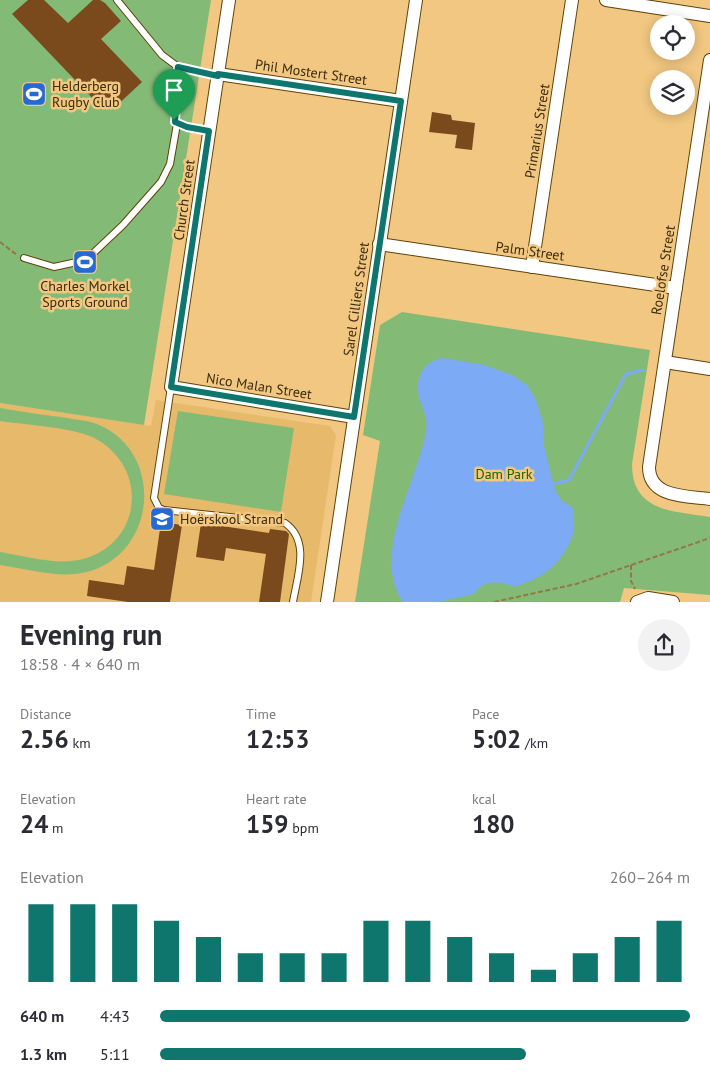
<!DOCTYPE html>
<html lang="en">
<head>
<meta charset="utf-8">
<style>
  body { margin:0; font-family:"PT Sans",sans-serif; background:#f2f2f3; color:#2b2b33; height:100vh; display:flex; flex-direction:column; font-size:19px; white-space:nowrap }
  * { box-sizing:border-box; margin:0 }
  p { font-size:16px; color:#7c7c81 }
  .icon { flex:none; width:28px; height:28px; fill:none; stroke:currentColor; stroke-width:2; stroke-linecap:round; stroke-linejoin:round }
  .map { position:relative; height:602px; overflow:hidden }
  .sheet { display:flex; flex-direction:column; background:#fff; flex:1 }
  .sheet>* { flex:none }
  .fabs { position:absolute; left:650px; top:15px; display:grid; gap:10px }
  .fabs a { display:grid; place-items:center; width:45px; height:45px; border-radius:50%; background:#fff; box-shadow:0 2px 12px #0003; font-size:25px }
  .pin { position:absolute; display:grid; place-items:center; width:42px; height:42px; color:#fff; margin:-51px -21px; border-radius:50% 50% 50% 0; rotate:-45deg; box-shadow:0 0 5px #0007 }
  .pin .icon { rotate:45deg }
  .round { display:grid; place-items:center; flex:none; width:52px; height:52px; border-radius:26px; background:#f2f2f3 }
  .summary { display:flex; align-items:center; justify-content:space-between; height:85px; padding:0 20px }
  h1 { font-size:28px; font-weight:700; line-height:38px }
  .metrics { display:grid; grid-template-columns:repeat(3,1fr); gap:8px; height:85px; padding:5px 20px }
  .metrics div { display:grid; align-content:center }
  .metrics b { font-size:25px; font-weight:700 }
  .metrics small { font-size:14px; font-weight:400 }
  .metrics p { font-size:14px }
  .chart { height:140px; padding:10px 20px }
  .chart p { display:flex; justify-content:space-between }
  .chart svg { width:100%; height:90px; margin-top:5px; stroke:#0f766e; stroke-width:6 }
  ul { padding:0 20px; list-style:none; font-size:16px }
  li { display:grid; grid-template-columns:80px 60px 1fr; align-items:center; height:38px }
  li i { height:12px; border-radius:6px; background:#0f766e }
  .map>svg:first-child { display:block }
  .built { fill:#e7ba6b }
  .green { fill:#83bb76 }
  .water { fill:#7daaf4 }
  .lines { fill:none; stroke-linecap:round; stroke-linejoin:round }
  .stream { stroke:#7daaf4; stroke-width:3 }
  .building { fill:#7a491c }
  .service-casing { stroke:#5f4307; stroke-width:8 }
  .minor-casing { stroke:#5f4307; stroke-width:14 }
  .path { stroke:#947746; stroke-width:2; stroke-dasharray:5 2.5; stroke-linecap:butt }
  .service { stroke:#fff; stroke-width:6 }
  .minor { stroke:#fff; stroke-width:12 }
  .route-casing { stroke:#fff; stroke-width:10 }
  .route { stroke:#0f766e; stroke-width:6 }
  .labels { text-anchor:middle; stroke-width:5; stroke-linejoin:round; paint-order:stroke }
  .street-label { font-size:14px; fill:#3b2b0d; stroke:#f1c781 }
  .poi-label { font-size:14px; fill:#3b2b0d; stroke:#f1c781; text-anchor:start }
  .park-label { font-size:14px; fill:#1a6300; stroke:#f1c781 }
</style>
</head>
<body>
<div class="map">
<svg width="710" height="602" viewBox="0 0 710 602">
  <rect width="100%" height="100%" fill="#f1c781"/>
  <path class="built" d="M156,400L330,426L336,435L311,602H0V403L151,426Z"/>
  <g class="green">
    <path d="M0,0H211L144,425L0,403Z"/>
    <path d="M402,312L650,350L632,464C632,512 673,511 710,517V595L624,588L620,602H355L380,441L363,435L380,325Z"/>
    <path d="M0,408C23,412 45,415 68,418C76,420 86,420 94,423C165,448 159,553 87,572C60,579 27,569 0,565V552C25,556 58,566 83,559C143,543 149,466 94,438C72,427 25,425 0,421Z"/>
    <path d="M178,411L294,428L281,512L164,494Z"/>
  </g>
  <path class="water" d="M443,358L484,365L512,375L527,385L536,400L543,423L544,446L555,490L561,500L573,508C573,516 576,528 573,535C561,565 545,577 514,587C500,581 483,579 474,594L438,602H403C370,553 418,482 426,431C430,409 409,396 422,372C426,363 434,360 443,358Z"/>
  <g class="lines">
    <path class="stream" d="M553,484L569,480L626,374L643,370"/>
  </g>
  <g class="building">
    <path d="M28,0H44L68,23L93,0H100L105,3L121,21L101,39L142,82L113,109L104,99L98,104L12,14Z"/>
    <path d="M432,112L451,115L452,120L475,123L472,150L455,148L457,135L429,132Z"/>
    <path d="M161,522L182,525L170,602H128L87,596L89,580L124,585L127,566L154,570Z"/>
    <path d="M201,523L269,533L270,529L286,531L289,534L280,602H259L266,554L226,548L224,561L196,557Z"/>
  </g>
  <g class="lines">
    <defs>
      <g id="service">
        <path d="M117,0L162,55L178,67L217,76"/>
        <path d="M178,67L175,122L187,127L209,131"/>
        <path d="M24,258L54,267L86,260L123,225L161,182L170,164L177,124"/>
        <path d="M171,387L154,498L159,508L164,510L285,523C311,541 297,577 293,602"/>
      </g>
      <g id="minor">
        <path d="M229,0L171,387L354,417"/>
        <path d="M606,0L710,16"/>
        <path d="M710,60L649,467C649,498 687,496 710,499"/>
        <path d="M218,74L401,101"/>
        <path d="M379,244L676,288"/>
        <path d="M532,267L572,0"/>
        <path d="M665,362L710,369"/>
        <path d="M327,602L416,0"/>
        <path d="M637,602L648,598L673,602"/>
      </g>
    </defs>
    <use href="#service" class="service-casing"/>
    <use href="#minor" class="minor-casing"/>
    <g class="path">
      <path d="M0,242L17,255"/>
      <path d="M631,565V581L635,589"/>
      <path d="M494,602L576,584L710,538"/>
    </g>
    <use href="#service" class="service"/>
    <use href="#minor" class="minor"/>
  </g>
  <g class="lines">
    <defs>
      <path id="route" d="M178,67L218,76V74L401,101L354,417L171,387L209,131L187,127L175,122Z"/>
    </defs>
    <use href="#route" class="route-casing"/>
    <use href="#route" class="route"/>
  </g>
  <defs>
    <symbol id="stadium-square" viewBox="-11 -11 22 22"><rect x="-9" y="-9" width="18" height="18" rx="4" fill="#2569d5" stroke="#f1c781"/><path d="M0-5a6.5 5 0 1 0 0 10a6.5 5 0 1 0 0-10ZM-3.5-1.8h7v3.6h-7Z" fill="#fff"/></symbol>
    <symbol id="school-square" viewBox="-11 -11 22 22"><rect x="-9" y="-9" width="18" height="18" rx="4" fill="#2569d5" stroke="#f1c781"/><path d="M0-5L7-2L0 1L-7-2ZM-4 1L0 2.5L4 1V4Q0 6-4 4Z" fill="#fff"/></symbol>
  </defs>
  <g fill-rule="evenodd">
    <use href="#stadium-square" x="20" y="80" width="28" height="28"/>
    <use href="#stadium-square" x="71" y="248" width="28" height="28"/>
    <use href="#school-square" x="148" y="505" width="28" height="28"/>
  </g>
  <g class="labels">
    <g class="street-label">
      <text transform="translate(311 72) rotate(8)" y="5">Phil Mostert Street</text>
      <text transform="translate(537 131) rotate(-81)" y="5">Primarius Street</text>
      <text transform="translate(184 200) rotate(-82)" y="5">Church Street</text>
      <text transform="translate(530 251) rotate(8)" y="5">Palm Street</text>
      <text transform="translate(663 270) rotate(-81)" y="5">Roelofse Street</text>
      <text transform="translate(356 299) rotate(-82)" y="5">Sarel Cilliers Street</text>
      <text transform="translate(259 386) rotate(9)" y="5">Nico Malan Street</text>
    </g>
    <g class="poi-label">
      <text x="52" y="91">Helderberg<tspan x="52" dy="16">Rugby Club</tspan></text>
      <text x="85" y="291" text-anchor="middle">Charles Morkel<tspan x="85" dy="16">Sports Ground</tspan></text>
      <text x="180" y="524">Hoërskool Strand</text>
    </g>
    <g class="park-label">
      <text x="504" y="479">Dam Park</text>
    </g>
  </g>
</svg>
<div class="fabs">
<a><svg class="icon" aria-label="locate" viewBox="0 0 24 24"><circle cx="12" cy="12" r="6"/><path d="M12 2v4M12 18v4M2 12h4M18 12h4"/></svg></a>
<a><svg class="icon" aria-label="layers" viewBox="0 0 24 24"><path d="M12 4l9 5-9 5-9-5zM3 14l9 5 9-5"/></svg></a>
</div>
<div class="pin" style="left:174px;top:120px;background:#1e9e55"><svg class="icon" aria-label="arrive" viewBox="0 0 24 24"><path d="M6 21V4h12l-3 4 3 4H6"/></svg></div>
</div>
<section class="sheet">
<div class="summary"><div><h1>Evening run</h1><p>18:58 · 4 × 640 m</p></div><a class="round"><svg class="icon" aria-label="share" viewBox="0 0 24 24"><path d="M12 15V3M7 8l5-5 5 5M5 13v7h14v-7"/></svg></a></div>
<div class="metrics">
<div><p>Distance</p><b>2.56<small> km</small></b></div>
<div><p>Time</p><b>12:53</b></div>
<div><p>Pace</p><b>5:02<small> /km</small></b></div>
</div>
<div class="metrics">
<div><p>Elevation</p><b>24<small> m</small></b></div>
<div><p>Heart rate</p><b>159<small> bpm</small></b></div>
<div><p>kcal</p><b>180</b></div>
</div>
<div class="chart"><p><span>Elevation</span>260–264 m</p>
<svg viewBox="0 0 160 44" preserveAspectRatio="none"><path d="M5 44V6M15 44V6M25 44V6M35 44V14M45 44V22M55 44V30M65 44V30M75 44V30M85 44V14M95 44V14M105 44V22M115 44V30M125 44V38M135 44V30M145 44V22M155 44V14"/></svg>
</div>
<ul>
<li><b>640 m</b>4:43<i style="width:100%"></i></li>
<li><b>1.3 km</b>5:11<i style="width:69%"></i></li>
</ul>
</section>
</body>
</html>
